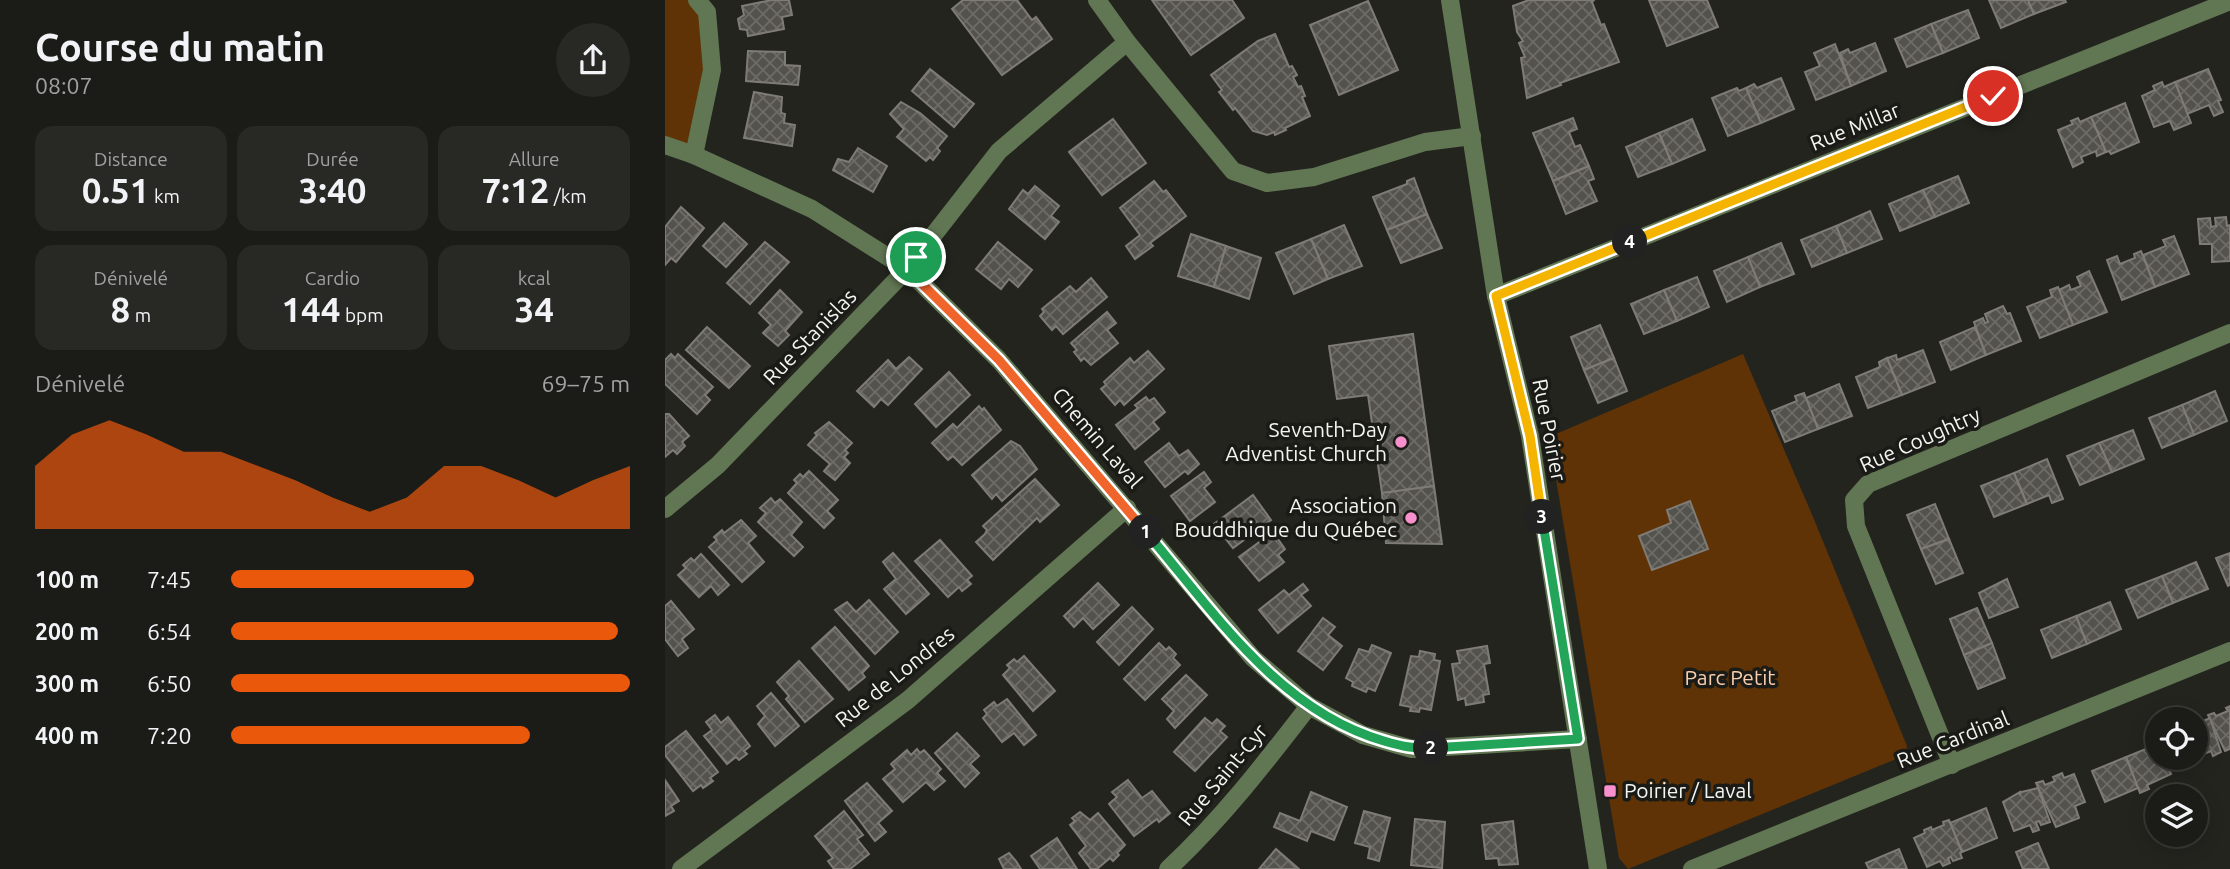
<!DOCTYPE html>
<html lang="fr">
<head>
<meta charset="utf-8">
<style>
  body { margin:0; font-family:Ubuntu,sans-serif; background:#282824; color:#f1f3f6; height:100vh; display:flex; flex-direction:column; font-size:26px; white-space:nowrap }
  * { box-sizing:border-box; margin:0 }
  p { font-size:23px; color:#a0a1a1 }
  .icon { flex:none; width:38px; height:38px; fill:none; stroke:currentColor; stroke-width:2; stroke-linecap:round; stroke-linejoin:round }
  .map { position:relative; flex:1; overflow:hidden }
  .panel { display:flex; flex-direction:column; background:#1b1b17; width:665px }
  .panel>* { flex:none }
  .controls { position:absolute; left:1480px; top:707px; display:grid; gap:14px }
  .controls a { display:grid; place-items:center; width:63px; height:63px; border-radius:50%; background:#1b1b17; box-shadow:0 4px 18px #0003,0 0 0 2px #393936; font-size:35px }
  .pin { position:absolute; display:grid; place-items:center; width:60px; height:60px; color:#fff; margin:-30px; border:4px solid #fff; border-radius:50%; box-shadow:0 2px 7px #0007 }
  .km { position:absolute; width:35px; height:35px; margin:-18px; border-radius:50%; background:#222; color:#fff; font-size:19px; line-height:35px; text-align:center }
  .round { display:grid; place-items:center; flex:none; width:74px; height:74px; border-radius:37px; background:#282824 }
  .headline { display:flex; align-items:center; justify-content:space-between; height:119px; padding:0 35px }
  h1 { font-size:38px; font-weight:600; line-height:52px }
  .stats { display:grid; grid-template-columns:repeat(3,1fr); gap:10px; height:119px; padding:7px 35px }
  .stats div { display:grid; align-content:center; border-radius:18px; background:#282824; text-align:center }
  .stats b { font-size:35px; font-weight:600 }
  .stats small { font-size:19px; font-weight:400 }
  .stats p { font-size:19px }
  .chart { height:196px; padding:14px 35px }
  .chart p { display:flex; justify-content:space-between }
  .chart svg { width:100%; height:126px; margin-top:7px; fill:#ea580c; opacity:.7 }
  ul { padding:0 35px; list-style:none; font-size:23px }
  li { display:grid; grid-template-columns:112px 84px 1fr; align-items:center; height:52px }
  li i { height:18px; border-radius:9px; background:#ea580c }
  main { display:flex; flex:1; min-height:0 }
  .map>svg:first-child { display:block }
  .green { fill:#5f3306 }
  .building { fill:url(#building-cross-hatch); stroke:#7f7c77; stroke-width:2 }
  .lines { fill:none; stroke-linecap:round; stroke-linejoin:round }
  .minor { stroke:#617653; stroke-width:18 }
  .tertiary { stroke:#617653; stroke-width:18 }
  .split-1-casing { stroke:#fff; stroke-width:14 }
  .split-2-casing { stroke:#fff; stroke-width:14 }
  .split-3-casing { stroke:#fff; stroke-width:14 }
  .split-4-casing { stroke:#fff; stroke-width:14 }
  .split-5-casing { stroke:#fff; stroke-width:14 }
  .split-1 { stroke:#f0652b; stroke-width:9 }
  .split-2 { stroke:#22a559; stroke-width:9 }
  .split-3 { stroke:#22a559; stroke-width:9 }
  .split-4 { stroke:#f5b400; stroke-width:9 }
  .split-5 { stroke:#f5b400; stroke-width:9 }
  .poi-dot { fill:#f790cd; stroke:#1a1b16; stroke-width:2.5 }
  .labels { text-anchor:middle; stroke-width:7; stroke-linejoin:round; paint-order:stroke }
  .street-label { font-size:21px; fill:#f4f4f1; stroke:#1a1b16 }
  .poi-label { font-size:21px; fill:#f4f4f1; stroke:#1a1b16; text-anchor:end }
  .park-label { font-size:21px; fill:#f8ceae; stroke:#1a1b16 }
</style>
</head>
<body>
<main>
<section class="panel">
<div class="headline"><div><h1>Course du matin</h1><p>08:07</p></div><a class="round"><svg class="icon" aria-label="share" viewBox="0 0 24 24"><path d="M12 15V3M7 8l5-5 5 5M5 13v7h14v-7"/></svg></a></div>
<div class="stats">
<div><p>Distance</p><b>0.51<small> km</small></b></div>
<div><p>Durée</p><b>3:40</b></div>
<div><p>Allure</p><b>7:12<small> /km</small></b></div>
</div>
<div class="stats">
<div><p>Dénivelé</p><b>8<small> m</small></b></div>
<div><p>Cardio</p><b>144<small> bpm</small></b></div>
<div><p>kcal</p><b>34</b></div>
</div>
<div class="chart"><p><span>Dénivelé</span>69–75 m</p>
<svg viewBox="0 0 160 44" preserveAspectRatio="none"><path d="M0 44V22L10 11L20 6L30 11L40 17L50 17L60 22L70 27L80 33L90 38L100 33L110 22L120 22L130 27L140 33L150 27L160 22V44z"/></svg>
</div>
<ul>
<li><b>100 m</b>7:45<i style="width:61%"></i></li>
<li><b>200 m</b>6:54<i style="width:97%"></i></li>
<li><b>300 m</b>6:50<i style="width:100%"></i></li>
<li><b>400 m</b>7:20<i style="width:75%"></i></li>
</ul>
</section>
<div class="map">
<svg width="1565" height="869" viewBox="0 0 1565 869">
  <defs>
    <pattern id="building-cross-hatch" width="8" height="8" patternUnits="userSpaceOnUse" patternTransform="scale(1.75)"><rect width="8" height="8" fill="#54524d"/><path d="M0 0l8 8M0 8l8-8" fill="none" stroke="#6d6c67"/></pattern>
  </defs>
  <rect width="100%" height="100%" fill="#24241f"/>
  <g class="green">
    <path d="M0,0H32L47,70L29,155L0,145Z"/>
    <path d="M1078,354L1148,517L1242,746L1241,752L1236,757L963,869L954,858L884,437Z"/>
  </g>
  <g class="building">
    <path d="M107,0H124L127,15L117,17L119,29L83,36L82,30L75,29L73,19L79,15L77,6Z"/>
    <path d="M298,0H352L367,20L371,17L387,39L337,75L287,9Z"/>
    <path d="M487,0H567L579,18L526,55Z"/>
    <path d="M864,0H929L927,2L936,25L939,24L954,62L895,83L896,85L862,98L856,58L860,57L854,43L858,41L852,32L848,6Z"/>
    <path d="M984,0H1042L1053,27L1002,46Z"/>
    <path d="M1324,0H1363L1369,14L1336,28Z"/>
    <path d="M1363,0H1400L1401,2L1369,14Z"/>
    <path d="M703,1L733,70L674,95L645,25Z"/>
    <path d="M1303,10L1314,38L1278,53L1266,24Z"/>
    <path d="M1266,24L1278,53L1242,67L1230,39Z"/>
    <path d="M610,34L624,67L627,66L632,75L628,77L633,87L636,86L640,96L637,97L645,116L620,128L621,130L610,135L609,132L602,135L588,131L570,108L568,110L554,92L557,90L546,75L593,41Z"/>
    <path d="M1210,43L1221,71L1186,86L1175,53L1183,49L1185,53Z"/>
    <path d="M1170,44L1186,86L1151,100L1140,72L1155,66L1149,53Z"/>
    <path d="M83,51L120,52V65L135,66L133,85L81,81Z"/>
    <path d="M265,69L309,104L289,127L247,91Z"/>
    <path d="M1543,69L1556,100L1553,101L1558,112L1549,116L1544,105L1522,114L1510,82Z"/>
    <path d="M1116,78L1129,109L1096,123L1081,88L1089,84L1092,88Z"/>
    <path d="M1497,82L1499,87L1510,82L1526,123L1509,130L1505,121L1489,127L1477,96L1490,90L1488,86Z"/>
    <path d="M1072,88L1074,91L1081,88L1096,123L1063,136L1047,98Z"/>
    <path d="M89,92L117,97L116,113L120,114L119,123L130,125L127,146L79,138Z"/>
    <path d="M236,102L255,113L282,136L272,148L275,151L268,160L265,157L261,161L232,137L239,129L225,114Z"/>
    <path d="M1460,103L1474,142L1446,154L1444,151L1441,152L1426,117Z"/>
    <path d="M1426,117L1441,152L1432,156L1431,151L1416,157L1418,162L1408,167L1393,130L1408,124L1406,121L1413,118L1415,122Z"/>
    <path d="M908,118L912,129L904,132L910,147L915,145L924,166L888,181L868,133Z"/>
    <path d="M448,119L481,163L437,195L404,152Z"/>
    <path d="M1027,119L1040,150L1007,164L994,133Z"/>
    <path d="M994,133L1007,164L973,177L961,147Z"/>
    <path d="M193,148L222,166L208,192L168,170L173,159L184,162Z"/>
    <path d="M924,166L929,179L923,181L932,201L901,214L888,181Z"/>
    <path d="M1293,176L1304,203L1270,217L1258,190Z"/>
    <path d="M749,178L762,214L722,230L708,197L742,184V181Z"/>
    <path d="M489,181L498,192L501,190L521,216L485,243L488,246L470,259L461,246L475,235L455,208Z"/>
    <path d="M370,186L394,206L386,216L394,222L380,239L344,209L358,190L363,194Z"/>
    <path d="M1258,190L1270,217L1235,231L1224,204Z"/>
    <path d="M16,207L39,228L11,262L6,258L0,265V227Z"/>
    <path d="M1205,211L1217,239L1182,253L1171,226Z"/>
    <path d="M762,214L777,248L736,263L722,230Z"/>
    <path d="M1561,217L1562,226L1565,225V261L1547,262V244H1535L1533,219L1545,218L1546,227L1551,226L1550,218Z"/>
    <path d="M59,223L82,244L61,267L38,246Z"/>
    <path d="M679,225L697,266L663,279L646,239Z"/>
    <path d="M1171,226L1182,253L1147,267L1136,240Z"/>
    <path d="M526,234L561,246L549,287L513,276Z"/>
    <path d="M1509,236L1524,274L1490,287L1478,255L1501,246L1498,240Z"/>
    <path d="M646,239L663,279L629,294L611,253Z"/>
    <path d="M100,242L124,262L85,304L62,283Z"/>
    <path d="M333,242L367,270L353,287L344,279L336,289L311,269Z"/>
    <path d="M1116,243L1129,274L1095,287L1083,257Z"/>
    <path d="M561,246L596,258L584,299L549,287Z"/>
    <path d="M1476,251L1490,287L1457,300L1442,260L1452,256L1455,264L1470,258L1469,254Z"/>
    <path d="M1083,257L1095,287L1062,302L1049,271Z"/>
    <path d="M1424,271L1442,312L1408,325L1394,290L1404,285L1406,290L1416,286L1412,277Z"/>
    <path d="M1032,277L1044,307L1012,321L999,290Z"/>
    <path d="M426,278L442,297L398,334L391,326L387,330L375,316L379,312L377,309L405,286L411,292Z"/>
    <path d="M1393,287L1408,325L1375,338L1362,307L1387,297L1385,290Z"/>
    <path d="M115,290L137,312L120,331L124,335L113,346L98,333L106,325L94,313Z"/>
    <path d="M999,290L1012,321L979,334L966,304Z"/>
    <path d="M1338,306L1342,314L1345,313L1356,341L1321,355L1309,322L1318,318L1320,323L1323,322L1320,314Z"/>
    <path d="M442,312L451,323L442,330L453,343L426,365L419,358L416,361L413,357L409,352L412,350L406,343Z"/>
    <path d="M935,325L949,358L919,370L906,337Z"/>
    <path d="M42,327L85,366L64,388L21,350Z"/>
    <path d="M1310,327L1321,355L1286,370L1275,342Z"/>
    <path d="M748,334L769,486L717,493L703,395L672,399L664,346Z"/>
    <path d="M1258,350L1270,382L1237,395L1222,358L1231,355L1232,360Z"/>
    <path d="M483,351L499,369L459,405L455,400L450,405L436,389L441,385L439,382L465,358L469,363Z"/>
    <path d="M6,354L10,358L13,354L48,387L40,395L45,400L32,414L0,384V360Z"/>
    <path d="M244,357L257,369L223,405L216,399L209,407L192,391L223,360L231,369Z"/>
    <path d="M949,358L962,391L933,403L919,370Z"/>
    <path d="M1222,358L1237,395L1203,408L1191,377L1215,367L1214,362Z"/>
    <path d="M284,372L305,395L271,427L250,404Z"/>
    <path d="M1174,384L1187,416L1153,429L1141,398Z"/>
    <path d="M1550,391L1562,421L1529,435L1517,405Z"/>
    <path d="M1139,393L1153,429L1120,442L1107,411L1132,401L1130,396Z"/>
    <path d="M481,397L484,401L489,398L500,412L488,422L494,429L470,449L451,425L473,408L470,405Z"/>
    <path d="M1517,405L1529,435L1497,448L1484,418Z"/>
    <path d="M314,406L317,410L319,408L336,430L297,465L288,456L283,460L267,443L288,424L292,428Z"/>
    <path d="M0,414H4L24,436L17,442L20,446L12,454L8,450L0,457Z"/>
    <path d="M164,422L187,443L180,450L183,453L179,457L185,463L170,480L159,471L165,464L143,445L152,435L150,433Z"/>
    <path d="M1468,430L1479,459L1447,472L1434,443Z"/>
    <path d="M346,441L355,446L372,469L337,501L331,494L327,499L307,475Z"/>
    <path d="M504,443L514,456L523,450L534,464L523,474L520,471L500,487L480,462Z"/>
    <path d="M1434,443L1447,472L1415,485L1402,456Z"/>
    <path d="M1382,459L1398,499L1387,503L1384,495L1362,504L1349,473Z"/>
    <path d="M144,471L173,500L162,511L169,518L159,528L123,493L132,483L129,480L135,474L138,477Z"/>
    <path d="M539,472L546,482L539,488L550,502L525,521L506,496Z"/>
    <path d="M1349,473L1362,504L1329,517L1316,486Z"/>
    <path d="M370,479L394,505L375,522L372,518L328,560L311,542L320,534L322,530L318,526Z"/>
    <path d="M769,486L777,544L721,543L717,493Z"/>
    <path d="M588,495L606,520L568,548L549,524Z"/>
    <path d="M106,498L110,503L115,499L137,522L126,535L138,547L129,556L93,522L101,513L95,508Z"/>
    <path d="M1025,501L1043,549L987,570L974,536L1006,523L1002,510Z"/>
    <path d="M1270,504L1284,539L1256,549L1242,515Z"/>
    <path d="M76,520L91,536L83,543L99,562L77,582L44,547L52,540L49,537L57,530L59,533Z"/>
    <path d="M608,532L620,549L613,555L619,562L594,581L574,557Z"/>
    <path d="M1284,539L1298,573L1271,584L1256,549Z"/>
    <path d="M275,540L307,576L302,580L306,584L297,591L294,587L283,597L250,561Z"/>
    <path d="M228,553L264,594L241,614L219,589L231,579L218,562Z"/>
    <path d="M1565,553V585L1563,586L1551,558Z"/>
    <path d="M36,554L64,585L53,595L46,586L34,597L13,575L21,568L18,565L26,558L29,561Z"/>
    <path d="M1531,562L1543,589L1508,603L1497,576Z"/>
    <path d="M1497,576L1508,603L1473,618L1461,590Z"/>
    <path d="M1342,579L1353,607L1324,618L1314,593Z"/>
    <path d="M433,583L454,605L428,629L418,618L409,627L399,616Z"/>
    <path d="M638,584L643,590L636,595L646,606L613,633L594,610L619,590L624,595Z"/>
    <path d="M204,600L233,632L210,654L170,610L182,602L191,612Z"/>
    <path d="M6,601L29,629L17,639L23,648L13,656L0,639V606Z"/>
    <path d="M1445,602L1456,629L1422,644L1411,616Z"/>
    <path d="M467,607L488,629L454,665L432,642Z"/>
    <path d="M1312,608L1327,643L1299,655L1285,619Z"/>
    <path d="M1411,616L1422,644L1387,658L1376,630Z"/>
    <path d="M658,618L670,627L663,635L677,646L658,670L633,651Z"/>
    <path d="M170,627L204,666L197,673L200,677L184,690L147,648Z"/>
    <path d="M494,643L501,650L504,647L511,654L508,658L515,665L480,700L459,679Z"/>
    <path d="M1327,643L1340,678L1313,689L1299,655Z"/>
    <path d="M707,645L726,653L710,691L703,688L701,692L687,686L688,682L681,678L694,649L704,652Z"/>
    <path d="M822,646L825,663L819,664L824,694L818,695L819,702L801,705L800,698L793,700L787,664L795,663L792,651Z"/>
    <path d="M755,651L770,654L769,660L775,661L766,710L755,708L754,712L745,711L746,707L735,705L746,656L754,657Z"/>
    <path d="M359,656L390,691L368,711L338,675L345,668L342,665L349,659L352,662Z"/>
    <path d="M134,661L168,699L140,722L121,699L124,696L112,682Z"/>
    <path d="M521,675L542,695L510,728L502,719L509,711L497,699Z"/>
    <path d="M106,693L134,726L110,746L93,724L100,716L92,706Z"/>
    <path d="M342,699L371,735L359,745L349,733L337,742L318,718L322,714L319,710L329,702L332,706Z"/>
    <path d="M1565,706V749L1560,751L1543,715L1549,713L1551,716L1563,711L1561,708Z"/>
    <path d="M50,715L56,723L63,717L85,746L79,751L82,754L74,760L71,757L62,764L39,736L47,730L41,722Z"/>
    <path d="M540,718L547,724L552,719L560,726L555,731L562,737L530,771L509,752Z"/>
    <path d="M1545,718L1556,752L1548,756L1546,751L1531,757V724Z"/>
    <path d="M21,731L53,772L45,778L48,781L38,788L36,785L28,791L0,755V747Z"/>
    <path d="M292,733L314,756L305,764L314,773L300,787L270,753Z"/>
    <path d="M1493,744V758H1499L1506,774L1482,785L1484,789L1475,793L1461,757Z"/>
    <path d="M252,749L255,753L259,750L276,769L272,773L280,781L269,790L261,782L238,802L218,779L230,769L226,764L242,750L246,755Z"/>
    <path d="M1461,757L1473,788L1440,802L1427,771Z"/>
    <path d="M1397,773L1399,778L1409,774L1420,802L1410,806L1414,818L1391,827L1371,783L1378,781L1380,785L1390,781L1388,777Z"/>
    <path d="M0,780L14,801L6,806L9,811L0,816Z"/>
    <path d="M463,780L477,798L487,791L505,813L494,822L492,819L469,836L444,804L452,797L447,792Z"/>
    <path d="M202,783L227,811L213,823L221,832L210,841L180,801Z"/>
    <path d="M1373,788L1385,822L1376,825L1374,821L1371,822L1374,830L1368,832L1365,825L1349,831L1338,802L1355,792V795L1356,792Z"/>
    <path d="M646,792L682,807L669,840L646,831L642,841L609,827L615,813L635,821Z"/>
    <path d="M1321,808L1332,838L1297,852L1285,823Z"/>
    <path d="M179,811L198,835L192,839L204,854L185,869H169L163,861L168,858L150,836Z"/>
    <path d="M699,811L725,818L714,861L703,858L705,847L690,843Z"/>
    <path d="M415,812L425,820L433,813L460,845L452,853L454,855L448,861L445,858L432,869H426L414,853L421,846L405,825L410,821L407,818Z"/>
    <path d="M750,819L780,822L777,868L746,865Z"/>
    <path d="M1284,820L1297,852L1295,853L1297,858L1288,861L1286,857L1283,858L1285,863L1278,866L1275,861L1262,867L1249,838L1260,833L1259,830L1266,827L1267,830L1279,825L1278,822Z"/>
    <path d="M848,821L853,864L834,865L833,858L821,859L817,825Z"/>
    <path d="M392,838L412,869H375L366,856Z"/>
    <path d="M1373,843L1384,869H1358L1351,852Z"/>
    <path d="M611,849L634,869H594Z"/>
    <path d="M1234,849L1242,869H1204L1201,863Z"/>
    <path d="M344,853L351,861L356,869H339L334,859Z"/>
  </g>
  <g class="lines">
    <g class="minor">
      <path d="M432,0L462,42L568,171L602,183L649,177L760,142L807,136"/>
      <path d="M0,145L29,155L147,209L242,269L334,360L588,658L644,706L698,735L747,749L913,739"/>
      <path d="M29,155L47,70L42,12L32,0"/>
      <path d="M831,296L1565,1"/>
      <path d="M0,509L53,465L242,269L334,151L462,42"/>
      <path d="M1287,765L1191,526L1189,500L1203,484L1565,333"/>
      <path d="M16,869L243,700L462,508"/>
      <path d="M503,869C556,820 600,763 644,706"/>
      <path d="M1027,869L1565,651"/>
    </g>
    <path class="tertiary" d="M785,0L831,296L865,436L933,869"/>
  </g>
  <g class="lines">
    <defs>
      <path id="split-1" d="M251,257L242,269L334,360L481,532"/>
      <path id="split-2" d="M481,532C549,612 614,711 719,741C736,746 749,749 766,748"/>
      <path id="split-3" d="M766,748L913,739L877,517"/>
      <path id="split-4" d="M877,517L865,436L831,296L965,242"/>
      <path id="split-5" d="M965,242L1328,96"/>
    </defs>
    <use href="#split-1" class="split-1-casing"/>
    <use href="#split-2" class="split-2-casing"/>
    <use href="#split-3" class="split-3-casing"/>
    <use href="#split-4" class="split-4-casing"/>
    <use href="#split-5" class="split-5-casing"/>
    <use href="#split-1" class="split-1"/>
    <use href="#split-2" class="split-2"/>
    <use href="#split-3" class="split-3"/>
    <use href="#split-4" class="split-4"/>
    <use href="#split-5" class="split-5"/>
  </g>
  <g class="poi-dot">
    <circle cx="736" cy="442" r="7"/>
    <circle cx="746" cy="518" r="7"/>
    <rect x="938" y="784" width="14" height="14" rx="3.5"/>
  </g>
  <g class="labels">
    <g class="street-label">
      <text transform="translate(1190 127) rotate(-22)" y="7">Rue Millar</text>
      <text transform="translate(145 337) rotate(-46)" y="7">Rue Stanislas</text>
      <text transform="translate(884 430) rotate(79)" y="7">Rue Poirier</text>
      <text transform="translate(432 438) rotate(49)" y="7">Chemin Laval</text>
      <text transform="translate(1255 440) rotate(-24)" y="7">Rue Coughtry</text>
      <text transform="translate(230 677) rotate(-39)" y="7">Rue de Londres</text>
      <text transform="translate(1288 740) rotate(-22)" y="7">Rue Cardinal</text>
      <text transform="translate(558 775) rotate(-50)" y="7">Rue Saint-Cyr</text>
    </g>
    <g class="poi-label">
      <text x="722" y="437">Seventh-Day<tspan x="722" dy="24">Adventist Church</tspan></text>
      <text x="732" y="513">Association<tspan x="732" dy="24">Bouddhique du Québec</tspan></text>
      <text x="959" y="798" text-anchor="start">Poirier / Laval</text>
    </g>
    <g class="park-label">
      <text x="1065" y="685">Parc Petit</text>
    </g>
  </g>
</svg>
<div class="controls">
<a><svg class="icon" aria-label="locate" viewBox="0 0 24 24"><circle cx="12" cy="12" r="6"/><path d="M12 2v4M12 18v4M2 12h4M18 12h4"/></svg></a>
<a><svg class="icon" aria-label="layers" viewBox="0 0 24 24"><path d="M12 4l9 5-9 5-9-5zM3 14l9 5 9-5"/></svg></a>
</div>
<div class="pin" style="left:251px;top:257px;background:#1e9e55"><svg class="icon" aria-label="arrive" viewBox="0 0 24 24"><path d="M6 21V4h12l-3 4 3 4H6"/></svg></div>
<div class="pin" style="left:1328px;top:96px;background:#d93025"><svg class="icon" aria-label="check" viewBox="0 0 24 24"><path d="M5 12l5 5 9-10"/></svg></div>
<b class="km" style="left:481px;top:532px">1</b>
<b class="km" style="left:766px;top:748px">2</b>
<b class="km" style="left:877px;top:517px">3</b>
<b class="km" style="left:965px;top:242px">4</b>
</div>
</main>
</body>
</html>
